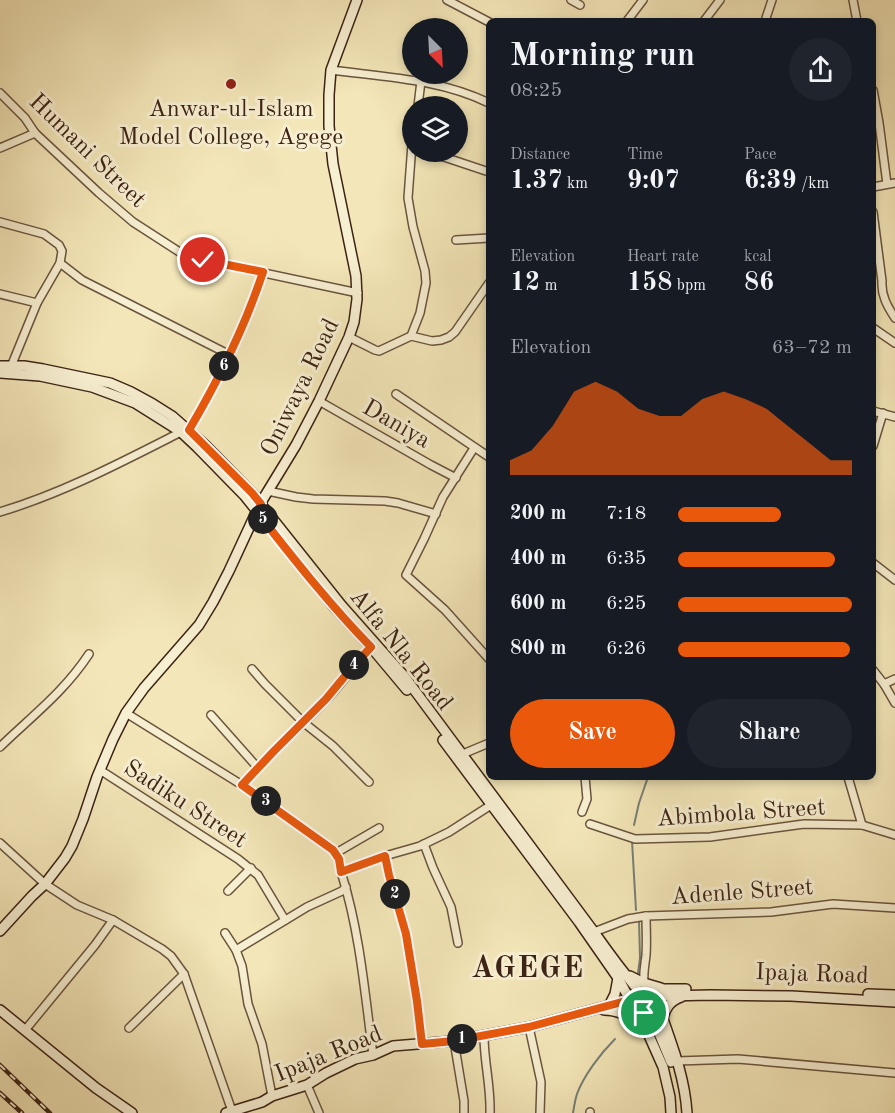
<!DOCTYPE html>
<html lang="en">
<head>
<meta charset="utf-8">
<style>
  body { margin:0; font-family:"Old Standard TT",serif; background:#20242c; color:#f1f3f6; height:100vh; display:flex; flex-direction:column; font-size:22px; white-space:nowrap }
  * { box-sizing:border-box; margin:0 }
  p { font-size:20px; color:#9ea1a6 }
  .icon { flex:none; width:33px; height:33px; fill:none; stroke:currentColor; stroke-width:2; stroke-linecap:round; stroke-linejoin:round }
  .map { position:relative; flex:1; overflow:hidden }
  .side { position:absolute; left:486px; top:18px; width:390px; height:762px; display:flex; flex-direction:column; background:#171b24; border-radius:9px; box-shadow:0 3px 9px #0003 }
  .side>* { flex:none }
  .needle { width:39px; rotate:156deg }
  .tools { position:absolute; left:402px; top:18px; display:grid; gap:12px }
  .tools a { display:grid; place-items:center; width:66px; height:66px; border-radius:50%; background:#171b24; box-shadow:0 3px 9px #0003; font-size:30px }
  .pin { position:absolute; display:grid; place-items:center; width:51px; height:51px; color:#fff; margin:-26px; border:3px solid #fff; border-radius:50%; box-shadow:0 2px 6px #0007 }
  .km { position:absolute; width:30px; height:30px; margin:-15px; border-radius:50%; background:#222; color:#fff; font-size:16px; line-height:30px; text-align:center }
  .round { display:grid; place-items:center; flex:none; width:63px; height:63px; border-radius:32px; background:#20242c }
  .head { display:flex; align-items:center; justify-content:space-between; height:102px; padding:0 24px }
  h1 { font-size:33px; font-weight:600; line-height:45px }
  .metrics { display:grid; grid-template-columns:repeat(3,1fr); gap:9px; height:102px; padding:6px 24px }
  .metrics div { display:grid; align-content:center }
  .metrics b { font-size:26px; font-weight:600 }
  .metrics small { font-size:16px; font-weight:400 }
  .metrics p { font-size:16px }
  .chart { height:168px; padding:12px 24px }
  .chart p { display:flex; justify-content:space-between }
  .chart svg { width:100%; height:108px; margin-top:6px; fill:#ea580c; opacity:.7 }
  .cta { display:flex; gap:12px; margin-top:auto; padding:12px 24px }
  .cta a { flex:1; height:69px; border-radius:36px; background:#ea580c; color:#fff; font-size:24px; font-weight:600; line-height:69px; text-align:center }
  .cta a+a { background:#20242c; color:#f1f3f6 }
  ul { padding:0 24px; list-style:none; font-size:20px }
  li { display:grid; grid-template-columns:96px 72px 1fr; align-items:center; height:45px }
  li i { height:15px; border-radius:8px; background:#ea580c }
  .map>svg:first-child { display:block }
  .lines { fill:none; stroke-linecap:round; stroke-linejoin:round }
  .stream { stroke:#777f77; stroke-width:2 }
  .street-casing { stroke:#6a543e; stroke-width:10 }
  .secondary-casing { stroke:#3c2315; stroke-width:12 }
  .street { stroke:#f7efd1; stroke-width:7 }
  .secondary { stroke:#f7efd1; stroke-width:9 }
  .rail-casing { stroke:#3c2315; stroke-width:4.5 }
  .rail { stroke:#f7efd1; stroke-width:2; stroke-dasharray:7; stroke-linecap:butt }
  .route-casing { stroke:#fff; stroke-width:12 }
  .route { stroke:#ea580c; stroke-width:8 }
  .poi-dot { fill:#8f2418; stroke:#f7efd1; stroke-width:2 }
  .labels { text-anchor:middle; stroke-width:6; stroke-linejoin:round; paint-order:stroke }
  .poi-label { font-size:24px; fill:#3c2315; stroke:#f7efd1 }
  .street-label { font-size:24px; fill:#3c2315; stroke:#f7efd1 }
  .district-label { font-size:30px; font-weight:bold; letter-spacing:1.5px; fill:#3c2315; stroke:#f7efd1 }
</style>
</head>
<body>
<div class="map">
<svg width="895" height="1113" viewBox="0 0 895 1113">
  <rect width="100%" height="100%" fill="#f3e6b8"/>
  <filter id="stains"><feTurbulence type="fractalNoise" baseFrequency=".00333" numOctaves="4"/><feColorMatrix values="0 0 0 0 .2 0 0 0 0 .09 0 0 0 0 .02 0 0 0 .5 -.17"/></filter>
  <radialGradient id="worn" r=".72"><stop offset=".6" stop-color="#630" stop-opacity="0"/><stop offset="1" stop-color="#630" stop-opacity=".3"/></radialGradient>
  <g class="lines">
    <g class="stream">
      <path d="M634,825L639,803L648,777"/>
      <path d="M632,841L636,910"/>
      <path d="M638,973L640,958L639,921"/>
      <path d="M573,1113C574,1107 575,1100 577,1094C584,1075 601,1053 615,1039"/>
    </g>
    <defs>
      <g id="street">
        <path d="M447,0L489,22"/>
        <path d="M571,0L580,5"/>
        <path d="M853,0L857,21"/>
        <path d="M627,21L643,0"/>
        <path d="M704,21L720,0"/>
        <path d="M765,21L772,0"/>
        <path d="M331,70C384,77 440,79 489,103"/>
        <path d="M873,90L879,123L887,184"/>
        <path d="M0,93L25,118L35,133L99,193L133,222L181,253L203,260L358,293"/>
        <path d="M418,106L421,81"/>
        <path d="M0,148L35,133"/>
        <path d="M429,152L489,172"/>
        <path d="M873,187L895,183"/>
        <path d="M873,212L882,281C881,295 887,306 895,318"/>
        <path d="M0,222L44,234L59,245L62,251L60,263L37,303L10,369"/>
        <path d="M456,240L489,238"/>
        <path d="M60,263L82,280L230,355"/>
        <path d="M0,294L37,303"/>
        <path d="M873,328L895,343"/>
        <path d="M411,336L420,313L426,283L425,271L413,227L408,198L412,144"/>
        <path d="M349,337L375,350L379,351L411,336L432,341L441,340L449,337L455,332L489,283"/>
        <path d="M396,394L489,457"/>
        <path d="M319,401L431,465L456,478"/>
        <path d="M873,411L895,417"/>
        <path d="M189,430C219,380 245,327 263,272"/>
        <path d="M873,446L883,413"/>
        <path d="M474,448L443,497L424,539L406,575L445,610L489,659"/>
        <path d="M268,491L296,497L313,499L385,501L398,503L436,514"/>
        <path d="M0,512C63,493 122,462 181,432"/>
        <path d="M873,563L895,580"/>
        <path d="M252,669L265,684L303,722L333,746L369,782"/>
        <path d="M873,670L884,684L895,703"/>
        <path d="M884,684L895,679"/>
        <path d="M126,713L242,785L286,816L336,853C340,860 340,868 342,875C360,933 365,995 373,1055"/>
        <path d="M211,715L258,768"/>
        <path d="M0,747C32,716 64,692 89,654"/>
        <path d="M458,756L489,743"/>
        <path d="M100,770L238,859L258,875L285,920"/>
        <path d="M848,777L862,825"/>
        <path d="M242,785C269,754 300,728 328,698C344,681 356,661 374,645"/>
        <path d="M582,812L587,799L585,777"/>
        <path d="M590,824L635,839L710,837L804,824L862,825L895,835"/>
        <path d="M0,843L45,884L77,905L113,920L162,949L171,956L184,974L232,1111"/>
        <path d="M424,844L433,868L451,907L458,943"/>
        <path d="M336,853L379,828"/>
        <path d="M385,856L389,875L406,934L417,1001L422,1044"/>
        <path d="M341,872L385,856L420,846L449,832L491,805"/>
        <path d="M228,891L251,868"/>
        <path d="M225,933L236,950L242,966L248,1004L262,1044L272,1096"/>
        <path d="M593,934L594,932L628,919L646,916L771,912L833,904L895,908"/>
        <path d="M236,950L307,907L342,891L346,887"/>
        <path d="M644,983C643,973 645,965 646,955C647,942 646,929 646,916"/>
        <path d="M529,1027L541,1082L540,1113"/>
        <path d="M129,1028L184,974"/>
        <path d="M26,1029L95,945L113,920"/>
        <path d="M484,1036C484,1062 491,1087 490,1113"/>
        <path d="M454,1041L464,1101V1113"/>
        <path d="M677,1061L738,1059L895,1073"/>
        <path d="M307,1085L319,1113"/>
        <path d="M590,1113V1112"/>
      </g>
      <g id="secondary">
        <path d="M0,366H24L43,369L110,383L131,392L153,404L172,416L205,445L252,493L342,606L404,676L594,932C608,952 622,971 638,990C646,1000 656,1008 663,1019C674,1050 685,1080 687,1113"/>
        <path d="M0,373L40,376L92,387L135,403L181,432L197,447L244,495L335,608L371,647L407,690"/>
        <path d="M443,740L579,922L618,978L647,1031L663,1067L670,1097L671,1113"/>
        <path d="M0,931L32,896L45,884L65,858L72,846L83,819L97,777L113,739L126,713L144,688L199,625L213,602L229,571L260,504L296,445L319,401L349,337L354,322L357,299L356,276L333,164L329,126V95L331,70L357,0"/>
        <path d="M630,976L644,983L661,988"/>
        <path d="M643,992L666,989H686"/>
        <path d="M868,994L895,995"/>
        <path d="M609,1006L615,994L618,978"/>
        <path d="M0,1010L96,1088L132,1113"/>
        <path d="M604,1010C618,1010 630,1016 640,1025"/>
        <path d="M638,1014L644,1013L651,1019L656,1026L671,1062"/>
        <path d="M663,1019C665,1008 670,1001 681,997"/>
        <path d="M226,1113L262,1102L272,1096L307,1085L326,1073L355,1059L373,1055L393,1046L454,1041L529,1027L622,1002L632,1003L645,998L667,996L710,995L791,996L895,1002"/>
      </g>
    </defs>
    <use href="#street" class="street-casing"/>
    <use href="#secondary" class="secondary-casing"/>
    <use href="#street" class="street"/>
    <use href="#secondary" class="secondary"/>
    <defs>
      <g id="rail">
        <path d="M0,1065L50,1113"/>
        <path d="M0,1093L22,1113"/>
      </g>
    </defs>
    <use href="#rail" class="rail-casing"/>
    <use href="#rail" class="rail"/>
  </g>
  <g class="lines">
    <defs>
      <path id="route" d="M203,260L263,272C245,327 219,379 189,430L252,493L261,504L257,512C293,558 330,605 371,647L350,670L326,699L274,751L242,785L333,850L339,859L341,872L385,856L389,875L406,934L417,1001L422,1044L454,1041L529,1027L622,1002L632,1004L638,1014L644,1013"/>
    </defs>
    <use href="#route" class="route-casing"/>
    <use href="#route" class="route"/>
  </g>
  <circle class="poi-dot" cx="231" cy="84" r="6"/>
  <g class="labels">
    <g class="poi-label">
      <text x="231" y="116">Anwar-ul-Islam<tspan x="231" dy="28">Model College, Agege</tspan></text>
    </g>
    <g class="street-label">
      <text transform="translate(88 150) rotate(44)" y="8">Humani Street</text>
      <text transform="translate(299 387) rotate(-64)" y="8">Oniwaya Road</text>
      <text transform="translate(397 423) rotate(30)" y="8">Daniya</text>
      <text transform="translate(402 649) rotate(51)" y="8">Alfa Nla Road</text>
      <text transform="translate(186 803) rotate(33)" y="8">Sadiku Street</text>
      <text transform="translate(741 812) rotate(-4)" y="8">Abimbola Street</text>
      <text transform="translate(742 891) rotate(-4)" y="8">Adenle Street</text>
      <text transform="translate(812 973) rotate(2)" y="8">Ipaja Road</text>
      <text transform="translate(328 1053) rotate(-22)" y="8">Ipaja Road</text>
    </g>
    <g class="district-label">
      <text x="528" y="977">AGEGE</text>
    </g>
  </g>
  <rect width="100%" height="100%" filter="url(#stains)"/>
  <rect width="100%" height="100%" fill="url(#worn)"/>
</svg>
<div class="tools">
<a><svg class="needle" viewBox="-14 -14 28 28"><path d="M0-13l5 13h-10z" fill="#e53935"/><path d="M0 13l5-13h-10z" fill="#9ea1a6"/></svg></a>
<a><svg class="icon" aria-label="layers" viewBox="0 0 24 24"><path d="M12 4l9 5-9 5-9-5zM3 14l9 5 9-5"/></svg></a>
</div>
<div class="pin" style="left:644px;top:1013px;background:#1e9e55"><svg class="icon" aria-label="arrive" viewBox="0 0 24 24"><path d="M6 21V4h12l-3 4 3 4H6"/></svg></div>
<div class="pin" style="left:203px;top:260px;background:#d93025"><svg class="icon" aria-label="check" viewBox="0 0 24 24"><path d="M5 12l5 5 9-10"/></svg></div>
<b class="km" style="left:462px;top:1039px">1</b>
<b class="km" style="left:395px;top:894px">2</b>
<b class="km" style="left:266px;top:801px">3</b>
<b class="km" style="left:354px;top:665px">4</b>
<b class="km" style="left:263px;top:519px">5</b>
<b class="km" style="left:224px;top:366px">6</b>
<section class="side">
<div class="head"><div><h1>Morning run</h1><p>08:25</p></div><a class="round"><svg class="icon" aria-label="share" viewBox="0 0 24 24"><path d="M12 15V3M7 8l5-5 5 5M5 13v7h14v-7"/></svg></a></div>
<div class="metrics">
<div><p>Distance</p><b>1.37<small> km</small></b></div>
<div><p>Time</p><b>9:07</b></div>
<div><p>Pace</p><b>6:39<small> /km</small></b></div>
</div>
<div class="metrics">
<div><p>Elevation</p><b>12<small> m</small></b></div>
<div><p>Heart rate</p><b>158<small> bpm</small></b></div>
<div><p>kcal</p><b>86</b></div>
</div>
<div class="chart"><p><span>Elevation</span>63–72 m</p>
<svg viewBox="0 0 160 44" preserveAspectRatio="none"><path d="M0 44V38L10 34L20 24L30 10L40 6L50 10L60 17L70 20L80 20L90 13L100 10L110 13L120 17L130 24L140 31L150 38L160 38V44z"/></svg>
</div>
<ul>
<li><b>200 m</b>7:18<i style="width:59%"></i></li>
<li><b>400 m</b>6:35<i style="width:90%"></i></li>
<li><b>600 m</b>6:25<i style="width:100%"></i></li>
<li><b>800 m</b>6:26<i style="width:99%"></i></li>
</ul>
<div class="cta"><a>Save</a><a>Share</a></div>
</section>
</div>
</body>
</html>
